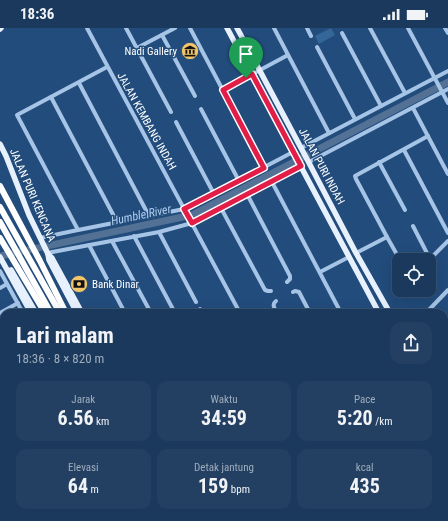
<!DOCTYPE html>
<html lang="id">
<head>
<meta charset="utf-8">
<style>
  body { margin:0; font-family:"Roboto Condensed",sans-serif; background:#234063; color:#f1f3f6; height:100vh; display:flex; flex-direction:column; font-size:15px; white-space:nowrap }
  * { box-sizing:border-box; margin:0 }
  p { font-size:13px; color:#9facbc }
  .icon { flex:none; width:22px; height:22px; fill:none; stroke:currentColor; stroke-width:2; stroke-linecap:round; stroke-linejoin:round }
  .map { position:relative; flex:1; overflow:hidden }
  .sheet { position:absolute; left:0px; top:281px; width:448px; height:212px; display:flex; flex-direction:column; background:#1a395d; border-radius:12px 12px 0 0; box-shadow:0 4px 16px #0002,0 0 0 1px #385372 }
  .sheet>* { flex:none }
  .fabs { position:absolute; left:392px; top:225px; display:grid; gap:8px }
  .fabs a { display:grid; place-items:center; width:44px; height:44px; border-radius:8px; background:#1a395d; box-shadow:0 4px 16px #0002,0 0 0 1px #385372; font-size:20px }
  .pin { position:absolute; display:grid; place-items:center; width:34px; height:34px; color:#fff; margin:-41px -17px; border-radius:50% 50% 50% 0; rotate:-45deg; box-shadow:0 0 4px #0007 }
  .pin .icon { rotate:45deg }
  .round { display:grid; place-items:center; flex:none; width:42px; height:42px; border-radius:12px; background:#234063 }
  .summary { display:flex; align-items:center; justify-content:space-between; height:68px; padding:0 16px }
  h1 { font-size:22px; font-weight:700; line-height:30px }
  .figures { display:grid; grid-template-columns:repeat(3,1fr); gap:6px; height:68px; padding:4px 16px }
  .figures div { display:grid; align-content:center; border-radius:10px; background:#234063; text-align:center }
  .figures b { font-size:20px; font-weight:700 }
  .figures small { font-size:11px; font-weight:400 }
  .figures p { font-size:11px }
  .status { display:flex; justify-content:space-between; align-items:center; height:28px; padding:0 20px; background:#1a395d; direction:ltr }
  .status svg { height:11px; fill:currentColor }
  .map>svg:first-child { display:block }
  .grass { fill:#35669a }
  .cemetery { fill:url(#cemetery-stones) }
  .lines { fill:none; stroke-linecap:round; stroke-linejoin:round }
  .river { stroke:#527195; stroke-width:7 }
  .minor { stroke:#a6c4e6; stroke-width:4 }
  .major { stroke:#e7f0fd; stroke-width:5.5 }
  .highway { stroke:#fff; stroke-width:6 }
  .route-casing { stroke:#fff; stroke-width:8 }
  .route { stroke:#e11d48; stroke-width:5 }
  .labels { text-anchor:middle; stroke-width:3; stroke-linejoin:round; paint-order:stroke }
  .poi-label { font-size:11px; fill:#fff; stroke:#224c7c; text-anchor:end }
  .street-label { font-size:11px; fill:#fff; stroke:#224c7c }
  .water-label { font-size:12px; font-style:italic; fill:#b1ceee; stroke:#224c7c }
</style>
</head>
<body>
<div class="status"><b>18:36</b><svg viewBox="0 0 49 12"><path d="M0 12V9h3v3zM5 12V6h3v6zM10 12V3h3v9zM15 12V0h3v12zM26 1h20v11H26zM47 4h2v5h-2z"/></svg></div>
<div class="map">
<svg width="448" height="493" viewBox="0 0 448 493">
  <defs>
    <pattern id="cemetery-stones" width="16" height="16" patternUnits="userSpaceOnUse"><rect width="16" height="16" fill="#35669a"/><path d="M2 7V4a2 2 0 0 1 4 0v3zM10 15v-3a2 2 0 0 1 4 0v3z" fill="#537da9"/></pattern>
  </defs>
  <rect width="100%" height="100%" fill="#224c7c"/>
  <path class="grass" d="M331,0L335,7L319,16L315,8Z"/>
  <path class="cemetery" d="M0,325L4,330V386L0,385Z"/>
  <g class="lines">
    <path class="river" d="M0,228L192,187L448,54"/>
    <g class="minor">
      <path d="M87,0L240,285"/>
      <path d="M126,0L171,84"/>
      <path d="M190,0L264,140"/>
      <path d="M274,0L329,105"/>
      <path d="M307,0L311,8"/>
      <path d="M370,0L405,65"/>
      <path d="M408,0L448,75"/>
      <path d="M445,0L448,5"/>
      <path d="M342,5L381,78"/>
      <path d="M162,7L195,68"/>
      <path d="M317,19L355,91"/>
      <path d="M137,20L175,0"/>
      <path d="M79,55L149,188"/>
      <path d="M223,62L288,27"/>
      <path d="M51,69L117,194"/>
      <path d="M413,80L448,146"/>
      <path d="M201,81L239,153"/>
      <path d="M176,94L214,166"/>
      <path d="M301,120L448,43"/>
      <path d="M404,122L448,205"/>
      <path d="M309,134L448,61"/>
      <path d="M379,134L405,182"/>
      <path d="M272,154L341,285"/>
      <path d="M247,166L290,248V251L287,254"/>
      <path d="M221,180L265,262L268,263H271"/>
      <path d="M413,198L430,231"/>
      <path d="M78,202L17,87L107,39"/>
      <path d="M159,204L196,274"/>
      <path d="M134,208L175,285"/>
      <path d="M387,209L400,232"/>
      <path d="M40,210L73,203L184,181L293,124"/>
      <path d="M112,213L151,285"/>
      <path d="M89,217L125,285"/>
      <path d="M47,225L159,204L192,195L301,138"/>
      <path d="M356,225L387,209L356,151L355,148L428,108"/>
      <path d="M429,232L448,213"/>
      <path d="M0,243L23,285"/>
      <path d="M320,244L349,229"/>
      <path d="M0,260L7,256"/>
      <path d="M293,264L295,263L299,264L310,285"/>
      <path d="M276,273C271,277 275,281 278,285"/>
      <path d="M200,281L202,285"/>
      <path d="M0,285L18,275"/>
      <path d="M426,285L448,262"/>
      <path d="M0,304L4,311"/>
      <path d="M0,316L4,323"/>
      <path d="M444,331L448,327"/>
      <path d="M444,397L448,401"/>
      <path d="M0,409L4,417"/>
      <path d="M444,434L448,437"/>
      <path d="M0,445L4,443"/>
      <path d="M0,455L4,463"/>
      <path d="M444,478L448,474"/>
      <path d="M444,488L448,483"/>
      <path d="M18,489L20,493"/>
      <path d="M43,489L45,493"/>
      <path d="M70,489L72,493"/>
      <path d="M99,489L101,493"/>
      <path d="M109,489L112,493"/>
      <path d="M246,489L248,493"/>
      <path d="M279,489L282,493"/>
      <path d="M310,489L314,493"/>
      <path d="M343,489L347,493"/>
      <path d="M394,489L399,493"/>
      <path d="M79,493L87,489"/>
      <path d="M125,493L132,489"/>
      <path d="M139,493L146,489"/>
      <path d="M289,493L293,489"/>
      <path d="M429,493L433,489"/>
      <path d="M439,493L443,489"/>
    </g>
    <g class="major">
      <path d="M227,0L379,285"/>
      <path d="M237,0L308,133L356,225L390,285"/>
      <path d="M0,1L1,0"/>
      <path d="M0,116L6,128L29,187L48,226L49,232L77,285"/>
      <path d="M48,226L52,230L82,285"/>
      <path d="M0,229L31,285"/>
      <path d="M11,242L36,285"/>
      <path d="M444,338L448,342"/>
      <path d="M444,350L448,353"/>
      <path d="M147,489L150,493"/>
      <path d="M152,489L154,493"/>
      <path d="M189,489L192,493"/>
      <path d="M195,489L197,493"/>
    </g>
    <g class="highway">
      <path d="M0,158L40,233L66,285"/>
      <path d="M0,179L60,285"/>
      <path d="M0,194L51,285"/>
      <path d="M0,210L45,285"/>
      <path d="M165,489L167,493"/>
      <path d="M174,489L177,493"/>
    </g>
  </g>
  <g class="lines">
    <defs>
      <path id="route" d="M252,46L301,138L192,195L184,181L264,140L223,62Z"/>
    </defs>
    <use href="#route" class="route-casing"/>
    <use href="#route" class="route"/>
  </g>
  <defs>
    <symbol id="museum-disc" viewBox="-11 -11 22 22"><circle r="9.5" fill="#f2c668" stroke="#224c7c"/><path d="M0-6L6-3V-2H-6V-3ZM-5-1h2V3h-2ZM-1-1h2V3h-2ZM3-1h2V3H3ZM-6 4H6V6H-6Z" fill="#111"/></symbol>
    <symbol id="bank-disc" viewBox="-11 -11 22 22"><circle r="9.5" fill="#f2c668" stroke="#224c7c"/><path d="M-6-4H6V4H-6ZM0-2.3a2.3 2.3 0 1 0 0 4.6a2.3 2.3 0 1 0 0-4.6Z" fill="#111"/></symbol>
  </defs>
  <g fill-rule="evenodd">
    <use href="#museum-disc" x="180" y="13" width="20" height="20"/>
    <use href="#bank-disc" x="69" y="246" width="20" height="20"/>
  </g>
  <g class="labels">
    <g class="poi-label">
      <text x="177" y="27">Nadi Gallery</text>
      <text x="92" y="260" text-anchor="start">Bank Dinar</text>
    </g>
    <g class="street-label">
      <text transform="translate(147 93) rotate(61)" y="4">JALAN KEMBANG INDAH</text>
      <text transform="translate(322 138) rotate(62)" y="4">JALAN PURI INDAH</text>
      <text transform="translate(33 167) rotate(67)" y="4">JALAN PURI KENCANA</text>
    </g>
    <g class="water-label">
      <text transform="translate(141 187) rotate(-12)" y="4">Humble River</text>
    </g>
  </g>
</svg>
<div class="fabs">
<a><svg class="icon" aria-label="locate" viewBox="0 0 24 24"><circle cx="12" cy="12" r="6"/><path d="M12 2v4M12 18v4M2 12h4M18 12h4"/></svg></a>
</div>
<div class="pin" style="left:246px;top:50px;background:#1e9e55"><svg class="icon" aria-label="arrive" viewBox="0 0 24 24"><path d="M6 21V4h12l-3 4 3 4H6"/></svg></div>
<section class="sheet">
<div class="summary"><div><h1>Lari malam</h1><p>18:36 · 8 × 820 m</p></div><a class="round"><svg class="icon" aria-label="share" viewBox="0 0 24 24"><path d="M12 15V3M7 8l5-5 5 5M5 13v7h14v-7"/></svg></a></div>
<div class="figures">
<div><p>Jarak</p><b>6.56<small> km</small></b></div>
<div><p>Waktu</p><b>34:59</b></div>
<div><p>Pace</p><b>5:20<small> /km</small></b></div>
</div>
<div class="figures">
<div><p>Elevasi</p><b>64<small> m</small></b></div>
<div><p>Detak jantung</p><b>159<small> bpm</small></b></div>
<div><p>kcal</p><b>435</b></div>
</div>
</section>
</div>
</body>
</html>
